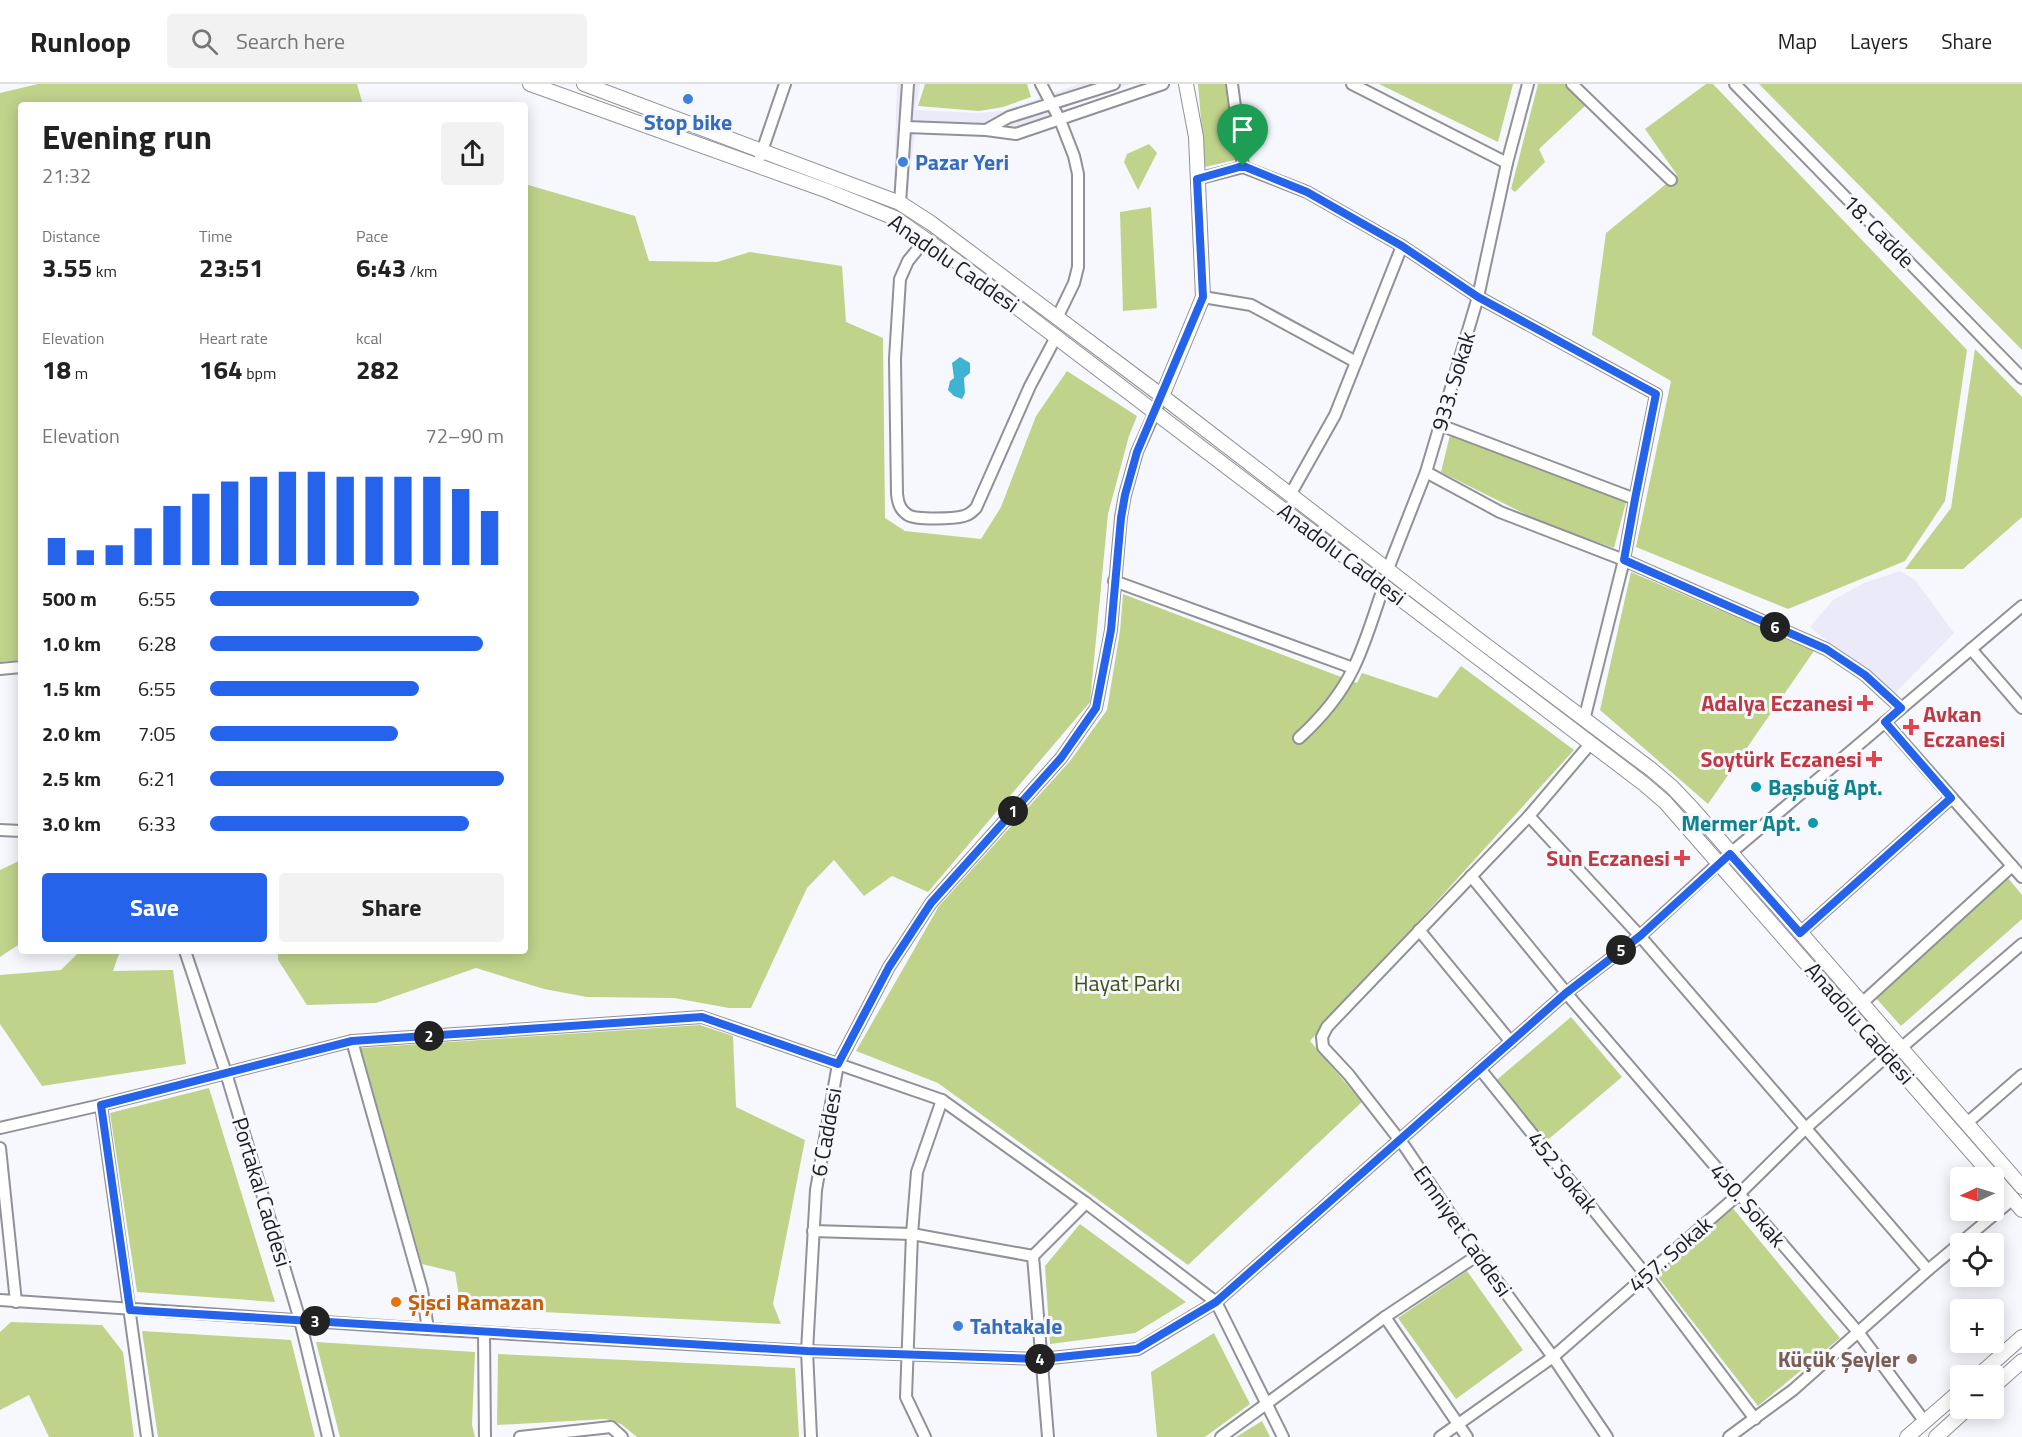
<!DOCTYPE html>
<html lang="en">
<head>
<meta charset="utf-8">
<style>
  body { margin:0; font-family:"Titillium Web",sans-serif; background:#f2f2f2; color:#222; height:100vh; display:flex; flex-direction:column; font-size:22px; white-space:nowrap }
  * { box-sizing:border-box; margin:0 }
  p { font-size:20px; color:#767676 }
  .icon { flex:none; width:33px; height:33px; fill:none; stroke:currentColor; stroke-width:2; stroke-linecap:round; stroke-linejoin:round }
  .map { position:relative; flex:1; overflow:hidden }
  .side { position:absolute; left:18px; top:18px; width:510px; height:852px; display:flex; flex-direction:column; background:#fff; border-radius:6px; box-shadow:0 3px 15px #0003 }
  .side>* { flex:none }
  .needle { width:39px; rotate:266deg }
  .fabs { position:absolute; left:1950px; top:1083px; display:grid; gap:12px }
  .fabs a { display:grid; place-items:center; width:54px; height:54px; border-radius:6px; background:#fff; box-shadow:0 3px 15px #0003; font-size:30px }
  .pin { position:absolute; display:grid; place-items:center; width:51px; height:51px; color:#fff; margin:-62px -26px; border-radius:50% 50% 50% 0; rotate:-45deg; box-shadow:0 0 6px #0007 }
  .pin .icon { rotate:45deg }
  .km { position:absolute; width:30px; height:30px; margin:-15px; border-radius:50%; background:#222; color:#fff; font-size:16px; line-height:30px; text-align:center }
  .round { display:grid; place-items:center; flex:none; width:63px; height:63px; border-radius:6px; background:#f2f2f2 }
  .headline { display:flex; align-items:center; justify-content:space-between; height:102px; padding:0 24px }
  h1 { font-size:33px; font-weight:700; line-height:45px }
  .metrics { display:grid; grid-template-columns:repeat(3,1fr); gap:9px; height:102px; padding:6px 24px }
  .metrics div { display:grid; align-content:center }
  .metrics b { font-size:26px; font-weight:700 }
  .metrics small { font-size:16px; font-weight:400 }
  .metrics p { font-size:16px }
  .chart { height:168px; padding:12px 24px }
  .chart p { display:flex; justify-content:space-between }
  .chart svg { width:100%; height:108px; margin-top:6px; stroke:#2563eb; stroke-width:6 }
  .cta { display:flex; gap:12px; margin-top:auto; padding:12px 24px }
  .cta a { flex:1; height:69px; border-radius:6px; background:#2563eb; color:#fff; font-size:24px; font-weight:700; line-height:69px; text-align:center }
  .cta a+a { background:#f2f2f2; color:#222 }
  ul { padding:0 24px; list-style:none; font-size:20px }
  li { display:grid; grid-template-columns:96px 72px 1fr; align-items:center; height:45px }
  li i { height:15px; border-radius:8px; background:#2563eb }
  header { display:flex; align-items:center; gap:36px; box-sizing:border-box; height:84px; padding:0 30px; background:#fff; border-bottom:2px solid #e0e0e0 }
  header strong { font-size:28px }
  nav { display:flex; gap:33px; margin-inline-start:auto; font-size:21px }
  .search { width:420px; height:54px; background:#f2f2f2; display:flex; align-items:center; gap:15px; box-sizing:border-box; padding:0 21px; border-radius:6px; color:#767676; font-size:22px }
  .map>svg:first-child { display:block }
  .built { fill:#eaeaf8 }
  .green { fill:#bfd38b }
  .water { fill:#3fb3d2 }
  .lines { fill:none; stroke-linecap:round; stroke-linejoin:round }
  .minor-casing { stroke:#919198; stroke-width:14 }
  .major-casing { stroke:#919198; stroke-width:16 }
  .minor { stroke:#fff; stroke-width:10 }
  .major { stroke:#fff; stroke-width:14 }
  .route-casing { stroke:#fff; stroke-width:12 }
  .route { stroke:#2563eb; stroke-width:8 }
  .shop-dot { fill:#3f7fe0; stroke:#f7f8fe; stroke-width:2 }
  .health-dot { fill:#e0444e; stroke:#f7f8fe; stroke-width:2 }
  .culture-dot { fill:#0f9aa8; stroke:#f7f8fe; stroke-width:2 }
  .food-dot { fill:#e8710a; stroke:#f7f8fe; stroke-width:2 }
  .education-dot { fill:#8d6e63; stroke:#f7f8fe; stroke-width:2 }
  .labels { text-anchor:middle; stroke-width:6; stroke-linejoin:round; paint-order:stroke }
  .shop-label { font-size:22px; font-weight:bold; fill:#366cbe; stroke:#f7f8fe; text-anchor:start }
  .street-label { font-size:22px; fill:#1e1e20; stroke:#f7f8fe }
  .health-label { font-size:22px; font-weight:bold; fill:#be3a42; stroke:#f7f8fe; text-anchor:end }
  .culture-label { font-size:22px; font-weight:bold; fill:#0d838f; stroke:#f7f8fe; text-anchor:start }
  .park-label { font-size:22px; fill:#435014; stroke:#f7f8fe }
  .food-label { font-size:22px; font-weight:bold; fill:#c56008; stroke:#f7f8fe; text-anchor:start }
  .education-label { font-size:22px; font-weight:bold; fill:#785e54; stroke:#f7f8fe; text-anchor:end }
</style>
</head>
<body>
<header>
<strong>Runloop</strong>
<div class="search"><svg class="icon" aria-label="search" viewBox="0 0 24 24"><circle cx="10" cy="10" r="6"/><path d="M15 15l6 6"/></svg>Search here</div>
<nav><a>Map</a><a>Layers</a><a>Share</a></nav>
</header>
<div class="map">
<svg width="2022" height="1353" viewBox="0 0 2022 1353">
  <rect width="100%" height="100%" fill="#f7f8fe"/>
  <g class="built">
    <path d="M897,0H920L915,26L977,29L1003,27L1080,0H1130L1069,22L1019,46L975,52L915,49L908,107L894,105Z"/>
    <path d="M1900,487L1915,496L1954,549L1893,611L1810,543L1833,516L1864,499Z"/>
  </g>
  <g class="green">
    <path d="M38,0H357L363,21H21V576L0,578V9Z"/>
    <path d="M925,0H1027L1031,13L1003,23L979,27L918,22Z"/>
    <path d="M1198,0H1229L1235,76L1205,83Z"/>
    <path d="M1379,0H1513L1498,58Z"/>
    <path d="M1538,0H1565L1586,21L1539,65L1545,78L1515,108L1511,105Z"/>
    <path d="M1706,0H1713L1967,266L1945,417L1905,477L1788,525L1636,463L1671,297L1592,251L1606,149L1677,91L1645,45Z"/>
    <path d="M1759,0H2022V266Z"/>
    <path d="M1149,60L1157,69L1138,106L1124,78L1127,70Z"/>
    <path d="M525,100L635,132L649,177L717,178L750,168L842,182L846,238L883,254L885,434L905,447L981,455L1001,423L1036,332L1067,287L1137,332L1129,352L1108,430L1090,618L928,808L892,792L864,812L834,776L807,804L751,924H729L674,914L587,913L544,905L476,884L376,919L307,921L278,876V867H525Z"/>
    <path d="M1151,123L1157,224L1123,227L1120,128Z"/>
    <path d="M1975,265L2022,313V433L1963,485H1905L1951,424Z"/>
    <path d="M1450,351L1626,418L1614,464L1545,440L1441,388Z"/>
    <path d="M1631,488L1814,567L1708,720L1600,626Z"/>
    <path d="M1123,510L1357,599L1362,589L1437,614L1461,582L1574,666L1310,957L1362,1018L1188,1181L938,999L856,967L939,822L1070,677L1107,626L1120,547Z"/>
    <path d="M21,776V859L0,873V786Z"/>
    <path d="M2008,794L2022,811V835L1901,942L1875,913Z"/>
    <path d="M80,867H120L113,887L173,886L186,980L42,1002L0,940V891L61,886Z"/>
    <path d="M1571,933L1622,993L1544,1059L1493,999Z"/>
    <path d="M700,941L733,952L736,1023L805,1056L773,1220L781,1240L461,1224L455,1188L422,1180L361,964Z"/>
    <path d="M209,1004L275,1218L137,1208L110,1029Z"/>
    <path d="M1731,1122L1840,1254L1758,1322L1655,1189Z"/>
    <path d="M1080,1140L1186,1218L1135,1249L1050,1260L1045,1182Z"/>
    <path d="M1467,1187L1523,1266L1456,1315L1398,1234Z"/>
    <path d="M11,1238L102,1241L123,1268L134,1353H49L29,1311L0,1326V1248Z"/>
    <path d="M142,1247L291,1256L315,1353H158Z"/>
    <path d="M1214,1249L1250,1320L1205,1353H1157L1151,1288Z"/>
    <path d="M316,1258L475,1268L472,1341L475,1353H340Z"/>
    <path d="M498,1270L795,1284L799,1353H637L621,1340L606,1335L497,1341Z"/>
    <path d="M1262,1337L1270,1353H1236Z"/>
  </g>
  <path class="water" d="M960,273L970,279V289L964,294L965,309L962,315L954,312L948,306L950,297L954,294L952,279Z"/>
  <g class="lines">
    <defs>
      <g id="minor">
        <path d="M1041,0L1060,36L1074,72L1078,90V183L1074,199L1057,234"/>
        <path d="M1232,0L1243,83"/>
        <path d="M1352,0L1507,79"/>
        <path d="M1572,0L1671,96"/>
        <path d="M1735,0L2022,294"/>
        <path d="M906,43L986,46L1016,50L1163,0"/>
        <path d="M986,46L1009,33L1114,0"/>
        <path d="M760,73L785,0"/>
        <path d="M1197,95L1243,83L1307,108L1402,162L1478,213L1656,310L1635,415L1624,476L1584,636"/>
        <path d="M900,119L908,0"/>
        <path d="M926,155L908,177L900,195L895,275L897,410C898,419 900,426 908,431C916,436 953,435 964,432C969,431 972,428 976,424L1030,302L1056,253"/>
        <path d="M1203,213L1251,221L1356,278"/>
        <path d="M1440,341L1635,415"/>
        <path d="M1426,388L1500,428L1624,476L1826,565L1865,591L1901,624"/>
        <path d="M1290,411L1335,331L1402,162"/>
        <path d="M1388,485L1426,388L1478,213L1507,79L1528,0"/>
        <path d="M1114,497L1353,584"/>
        <path d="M1971,565L2022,624"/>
        <path d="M0,585L21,583"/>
        <path d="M1885,638L2022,793"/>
        <path d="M1299,654C1321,634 1340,612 1353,585C1366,559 1374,529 1384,502"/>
        <path d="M1591,659L1529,732L1327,943L1322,953L1323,963L1349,991L1405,1063L1478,1171L1553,1273L1607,1353"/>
        <path d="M1529,732L1640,852L1928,1186"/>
        <path d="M0,746L21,747"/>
        <path d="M1471,792L1573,917L1858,1248L1925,1338"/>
        <path d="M1419,846L1511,958"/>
        <path d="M1800,849L1951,714"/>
        <path d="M185,867L226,989L300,1236L328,1353"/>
        <path d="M1862,919L2012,782"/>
        <path d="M352,957L422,1206L428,1245"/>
        <path d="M1901,964L2022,860"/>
        <path d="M1480,985L1646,1191L1755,1335"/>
        <path d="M101,1021L147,1353"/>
        <path d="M1967,1039L2022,991"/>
        <path d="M0,1044L101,1021L352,957L702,933L942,1016L1086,1119L1216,1218L1283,1353"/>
        <path d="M0,1064L16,1218"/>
        <path d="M813,1147L912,1150L1033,1172"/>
        <path d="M0,1216L428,1245L807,1267L1041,1275L1138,1265L1216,1218L1566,909L1640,852L1719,779L2022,522"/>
        <path d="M1385,1233L1467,1353"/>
        <path d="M484,1249L485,1353"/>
        <path d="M520,1353L611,1343L622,1353"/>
        <path d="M811,1353L807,1267L816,1106L838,980L889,883L931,819L1061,674L1096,624L1111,546L1121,433L1125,411L1137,368L1162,312"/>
        <path d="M925,1353L906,1313L912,1150L917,1088L942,1016"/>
        <path d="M1048,1353L1033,1172L1086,1119"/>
        <path d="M1221,1353L1385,1233L1478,1171"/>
        <path d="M1440,1353L1553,1273L1739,1110L1807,1043L1888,971"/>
        <path d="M1729,1353L1793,1306L1928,1186L2013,1115"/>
      </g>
      <g id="major">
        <path d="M530,0L828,107L895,134L956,177L1644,700L1665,718L2022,1126"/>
        <path d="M584,0L900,119L931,139L1162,312L1479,556L1652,686L1672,703L1692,724L2022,1103"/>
        <path d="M1162,312L1203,213L1196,53L1186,0"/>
        <path d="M1978,1292L2022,1253"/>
        <path d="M1994,1302L2022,1277"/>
        <path d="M1907,1353L1960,1307"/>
        <path d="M1936,1353L1968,1324"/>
      </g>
    </defs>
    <use href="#minor" class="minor-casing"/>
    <use href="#major" class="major-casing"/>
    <use href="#minor" class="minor"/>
    <use href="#major" class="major"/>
  </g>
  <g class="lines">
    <defs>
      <path id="route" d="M1243,82L1307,108L1402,162L1478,213L1656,310L1635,415L1624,476L1826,565L1865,591L1901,624L1885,638L1951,714L1800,849L1730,770L1640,852L1566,909L1216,1218L1137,1265L1041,1275L807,1267L130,1226L101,1021L352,957L702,933L838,980L889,883L931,819L1061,674L1096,624L1111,546L1121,434L1125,411L1137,368L1203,213L1197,95Z"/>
    </defs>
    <use href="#route" class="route-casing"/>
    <use href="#route" class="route"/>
  </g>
  <g class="shop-dot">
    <circle cx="688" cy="15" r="6"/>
    <circle cx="903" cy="78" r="6"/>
    <circle cx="958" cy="1242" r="6"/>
  </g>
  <g class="health-dot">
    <path d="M1862 610h6v6h6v6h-6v6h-6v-6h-6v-6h6z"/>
    <path d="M1908 634h6v6h6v6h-6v6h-6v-6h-6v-6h6z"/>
    <path d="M1871 666h6v6h6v6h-6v6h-6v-6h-6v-6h6z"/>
    <path d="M1679 765h6v6h6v6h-6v6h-6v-6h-6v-6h6z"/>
  </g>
  <g class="culture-dot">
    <circle cx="1756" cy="703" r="6"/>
    <circle cx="1813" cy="739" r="6"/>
  </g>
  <circle class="food-dot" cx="396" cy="1218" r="6"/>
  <circle class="education-dot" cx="1912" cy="1275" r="6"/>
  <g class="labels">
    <g class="shop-label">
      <text x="688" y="46" text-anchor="middle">Stop bike</text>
      <text x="915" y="86">Pazar Yeri</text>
      <text x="970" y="1250">Tahtakale</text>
    </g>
    <g class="street-label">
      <text transform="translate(1879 147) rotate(46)" y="8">18. Cadde</text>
      <text transform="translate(954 179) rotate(35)" y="8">Anadolu Caddesi</text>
      <text transform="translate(1453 297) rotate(-73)" y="8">933. Sokak</text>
      <text transform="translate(1342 470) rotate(37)" y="8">Anadolu Caddesi</text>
      <text transform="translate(1860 939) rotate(49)" y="8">Anadolu Caddesi</text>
      <text transform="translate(826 1048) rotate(-80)" y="8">6 Caddesi</text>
      <text transform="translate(1563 1088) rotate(51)" y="8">452 Sokak</text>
      <text transform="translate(262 1108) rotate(73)" y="8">Portakal Caddesi</text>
      <text transform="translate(1748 1121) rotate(49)" y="8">450. Sokak</text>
      <text transform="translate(1463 1147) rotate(55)" y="8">Emniyet Caddesi</text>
      <text transform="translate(1670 1170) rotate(-41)" y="8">457. Sokak</text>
    </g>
    <g class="health-label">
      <text x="1853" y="627">Adalya Eczanesi</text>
      <text x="1923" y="638" text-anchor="start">Avkan<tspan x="1923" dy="25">Eczanesi</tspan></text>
      <text x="1862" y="683">Soytürk Eczanesi</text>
      <text x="1670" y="782">Sun Eczanesi</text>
    </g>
    <g class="culture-label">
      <text x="1768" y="711">Başbuğ Apt.</text>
      <text x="1801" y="747" text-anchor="end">Mermer Apt.</text>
    </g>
    <g class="park-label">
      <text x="1127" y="907">Hayat Parkı</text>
    </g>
    <g class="food-label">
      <text x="408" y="1226">Şişci Ramazan</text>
    </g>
    <g class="education-label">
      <text x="1900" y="1283">Küçük Şeyler</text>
    </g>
  </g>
</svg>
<div class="fabs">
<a><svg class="needle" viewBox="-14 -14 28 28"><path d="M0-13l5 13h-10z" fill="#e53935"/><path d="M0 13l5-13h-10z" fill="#767676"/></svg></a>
<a><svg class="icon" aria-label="locate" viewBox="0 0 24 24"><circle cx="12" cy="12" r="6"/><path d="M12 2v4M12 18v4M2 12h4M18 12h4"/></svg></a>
<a>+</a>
<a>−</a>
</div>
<div class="pin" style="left:1243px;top:82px;background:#1e9e55"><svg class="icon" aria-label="arrive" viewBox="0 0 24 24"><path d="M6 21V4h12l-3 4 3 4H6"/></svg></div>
<b class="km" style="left:1013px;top:727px">1</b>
<b class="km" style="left:429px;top:952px">2</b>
<b class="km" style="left:315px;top:1237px">3</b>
<b class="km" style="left:1040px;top:1275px">4</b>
<b class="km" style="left:1621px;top:866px">5</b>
<b class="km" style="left:1775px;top:543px">6</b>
<section class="side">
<div class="headline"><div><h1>Evening run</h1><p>21:32</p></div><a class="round"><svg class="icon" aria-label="share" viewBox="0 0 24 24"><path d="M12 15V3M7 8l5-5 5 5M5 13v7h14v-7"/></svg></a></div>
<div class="metrics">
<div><p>Distance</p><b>3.55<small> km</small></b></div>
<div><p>Time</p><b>23:51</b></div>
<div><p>Pace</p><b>6:43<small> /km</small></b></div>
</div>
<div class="metrics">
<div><p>Elevation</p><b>18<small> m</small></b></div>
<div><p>Heart rate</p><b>164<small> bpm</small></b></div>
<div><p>kcal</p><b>282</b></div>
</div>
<div class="chart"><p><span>Elevation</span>72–90 m</p>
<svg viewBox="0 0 160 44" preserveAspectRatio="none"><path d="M5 44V33M15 44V38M25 44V36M35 44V29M45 44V20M55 44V15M65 44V10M75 44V8M85 44V6M95 44V6M105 44V8M115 44V8M125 44V8M135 44V8M145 44V13M155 44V22"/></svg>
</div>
<ul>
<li><b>500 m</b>6:55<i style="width:71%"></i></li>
<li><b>1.0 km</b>6:28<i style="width:93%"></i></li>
<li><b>1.5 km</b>6:55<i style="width:71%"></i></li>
<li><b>2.0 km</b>7:05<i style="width:64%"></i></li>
<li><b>2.5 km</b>6:21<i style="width:100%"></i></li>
<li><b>3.0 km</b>6:33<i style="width:88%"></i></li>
</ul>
<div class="cta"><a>Save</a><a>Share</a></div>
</section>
</div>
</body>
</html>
